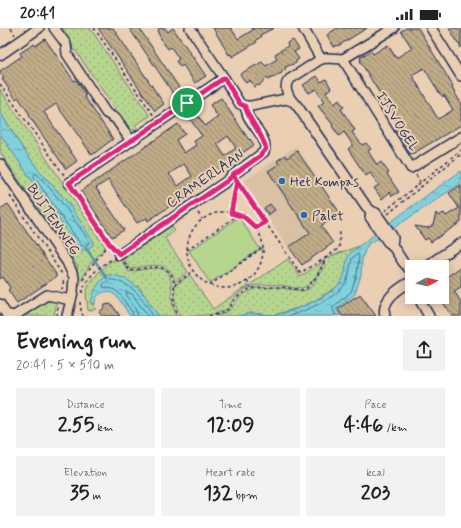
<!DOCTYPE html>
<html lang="en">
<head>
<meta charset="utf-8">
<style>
  body { margin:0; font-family:Mynerve,sans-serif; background:#f2f2f2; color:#202124; height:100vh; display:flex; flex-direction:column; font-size:15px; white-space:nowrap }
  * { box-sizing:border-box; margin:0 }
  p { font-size:13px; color:#757577 }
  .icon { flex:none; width:22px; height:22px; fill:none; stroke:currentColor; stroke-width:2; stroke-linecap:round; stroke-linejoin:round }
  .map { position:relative; height:288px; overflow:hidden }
  .side { display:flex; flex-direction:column; background:#fff; flex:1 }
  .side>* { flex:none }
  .needle { width:26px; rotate:83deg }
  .tools { position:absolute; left:405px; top:232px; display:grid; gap:8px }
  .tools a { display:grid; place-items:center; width:44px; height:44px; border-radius:0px; background:#fff; box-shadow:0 2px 10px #0003; font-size:20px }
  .pin { position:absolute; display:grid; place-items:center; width:34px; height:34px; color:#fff; margin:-17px; border:2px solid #fff; border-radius:50%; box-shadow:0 1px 4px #0007 }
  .round { display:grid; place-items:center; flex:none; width:42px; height:42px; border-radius:0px; background:#f2f2f2 }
  .headline { display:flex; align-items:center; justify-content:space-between; height:68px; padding:0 16px }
  h1 { font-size:22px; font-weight:700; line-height:30px }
  .stats { display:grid; grid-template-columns:repeat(3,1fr); gap:6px; height:68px; padding:4px 16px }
  .stats div { display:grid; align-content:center; border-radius:0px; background:#f2f2f2; text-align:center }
  .stats b { font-size:20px; font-weight:700 }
  .stats small { font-size:11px; font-weight:400 }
  .stats p { font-size:11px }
  .status { display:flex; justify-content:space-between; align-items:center; height:28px; padding:0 20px; background:#fff; direction:ltr }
  .status svg { height:11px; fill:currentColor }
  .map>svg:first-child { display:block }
  .built { fill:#dac1a4 }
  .green { fill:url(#green-dots); stroke:#688276 }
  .pitch { fill:#b6d58e; stroke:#688276 }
  .water { fill:url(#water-ripples); stroke:#5890aa }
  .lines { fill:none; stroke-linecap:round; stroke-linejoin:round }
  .shore { stroke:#447090; stroke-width:1 }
  .stream { stroke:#5890aa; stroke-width:2.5 }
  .building { fill:url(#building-back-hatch); stroke:#1b2f5e; fill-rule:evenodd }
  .minor-casing { stroke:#1b2f5e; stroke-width:12 }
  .path { stroke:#1b2f5e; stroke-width:1.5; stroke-dasharray:3 3; stroke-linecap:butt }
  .minor { stroke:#ebcfb2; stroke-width:9 }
  .route-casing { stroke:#fff; stroke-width:8 }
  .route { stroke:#db2777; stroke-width:5 }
  .poi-dot { fill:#1f6fb2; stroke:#ebcfb2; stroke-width:1.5 }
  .labels { text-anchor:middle; stroke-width:4; stroke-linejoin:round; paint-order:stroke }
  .street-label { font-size:14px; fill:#1b2f5e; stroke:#ebcfb2 }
  .poi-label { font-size:14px; fill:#1b2f5e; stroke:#ebcfb2; text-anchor:start }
</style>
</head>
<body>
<div class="status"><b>20:41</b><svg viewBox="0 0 49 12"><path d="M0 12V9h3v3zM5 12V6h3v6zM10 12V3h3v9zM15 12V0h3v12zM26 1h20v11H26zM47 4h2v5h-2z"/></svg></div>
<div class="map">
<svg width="461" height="288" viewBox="0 0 461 288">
  <defs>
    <pattern id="green-dots" width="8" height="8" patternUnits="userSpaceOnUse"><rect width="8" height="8" fill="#b6d58e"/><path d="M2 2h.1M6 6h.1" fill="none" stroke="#9cb77d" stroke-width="1.8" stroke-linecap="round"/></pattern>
    <pattern id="water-ripples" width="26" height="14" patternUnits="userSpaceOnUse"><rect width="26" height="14" fill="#81d1dc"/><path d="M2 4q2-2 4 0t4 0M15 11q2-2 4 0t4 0" fill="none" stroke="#69aab6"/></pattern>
    <pattern id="building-back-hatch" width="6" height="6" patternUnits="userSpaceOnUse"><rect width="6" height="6" fill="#c0ac87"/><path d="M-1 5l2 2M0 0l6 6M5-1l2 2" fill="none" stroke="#9b8c72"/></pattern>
  </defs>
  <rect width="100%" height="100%" fill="#ebcfb2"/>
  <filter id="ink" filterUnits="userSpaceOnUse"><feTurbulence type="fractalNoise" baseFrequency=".025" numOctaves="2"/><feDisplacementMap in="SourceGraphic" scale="8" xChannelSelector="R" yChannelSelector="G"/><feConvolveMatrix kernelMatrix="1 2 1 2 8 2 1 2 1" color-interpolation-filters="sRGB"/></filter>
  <g filter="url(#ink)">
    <path class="built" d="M296,118L341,186L289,221L244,153Z"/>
    <g class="green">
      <path d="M62,0H90L150,88L135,97L140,103L131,102L121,87L113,83L115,81L75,22L73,23L72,16Z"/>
      <path d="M0,61L106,220C91,233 86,240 79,259L77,238L68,223L0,124V106L80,222L69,176L38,141L21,118L0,84Z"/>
      <path d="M170,196L175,203L165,210L188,244L175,254C170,230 148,238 130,241L122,228Z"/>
      <path d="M359,218L348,229L346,245L343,251L338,258L316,272L301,279L274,287L251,285L238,288H214L228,284L238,271L244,266L256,260L276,259L302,263L307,262L312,258L331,228Z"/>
      <path d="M120,230L129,244C142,242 156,237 168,243C175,258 168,274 177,288H158L139,259L104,250C97,258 93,265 93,277L95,275L94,277L96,281L88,283L86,266L89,256L99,244L111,233Z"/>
      <path d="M288,231L300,249L325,232C320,240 314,255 305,259C297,262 288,258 280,257C271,256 261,257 252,258L251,256Z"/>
      <path d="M190,247L213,281L248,257L249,259C244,262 238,265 234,270C231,274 230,278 227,281C218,288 193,288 181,288C174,278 175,269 175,257Z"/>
      <path d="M49,271L57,272L54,288H24Z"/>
    </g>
    <path class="pitch" d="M239,189L260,221L210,255L189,223Z"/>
    <g class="water">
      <path d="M0,84L21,118L38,141L69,176L93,213V217C89,220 85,223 80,222L0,106Z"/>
      <path d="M461,143V155L379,210L369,215L365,222L362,231L361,247L355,266L336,281L340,287L338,288L336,286L333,288H238C252,283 262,288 275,287C292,285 331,268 341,254C347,246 344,234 350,225C387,197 423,169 461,143Z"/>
      <path d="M108,247C133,247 147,269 158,288H130C124,280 115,258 102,265C97,267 95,271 95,275L91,276C92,265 98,253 108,247Z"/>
    </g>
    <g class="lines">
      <g class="shore">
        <path d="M35,146H37C57,167 73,189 89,213L88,216L84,218H82L34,149Z"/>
        <path d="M133,288L132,284L119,265L113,261L103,259V257C108,251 110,251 117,253C136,259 143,271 153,288"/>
        <path d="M138,288L136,282L126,266L127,264L132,266L148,288"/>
        <path d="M289,288C307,282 339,270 347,252C350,245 350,238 352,230L358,226L359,228L357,246L351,264L333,279V282L336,288"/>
      </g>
      <path class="stream" d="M86,220L107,250"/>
    </g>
    <g class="building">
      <path d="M98,0H113L164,76L155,83Z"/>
      <path d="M129,0H139L182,64L175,68Z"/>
      <path d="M159,0H165L168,4L173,0L206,48L195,55L183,37L180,39L176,33L179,31L171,19L168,21L164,16L158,5Z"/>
      <path d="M213,0H231L238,11L253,2L252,0H274L260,7L261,9L256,12L257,14L232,29L231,26L229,27Z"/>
      <path d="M337,0H367L338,18L337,17L334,19L327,7Z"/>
      <path d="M406,0H418L453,58L452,59L453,62L461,75V97L414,125L410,126L395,101L400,99L360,33H361L360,29L371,23L373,26L388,17L396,30L412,20L401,3ZM424,40L440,66V65L443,69L444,67L453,82L438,91L412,47Z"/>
      <path d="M449,0H461V20L454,8Z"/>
      <path d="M45,11L74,53L76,52L86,67L84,68L113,111L92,127L56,76L44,84L77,133L66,141L29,88L30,87L18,69L16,71L2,51L4,50L0,45V43L22,28L20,25L34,16L35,18Z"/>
      <path d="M293,12L299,21L294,24L299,31L296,33V35L285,39L286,41L282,43V45L277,47L274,50L273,49L268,52L267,49L259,58L257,57L254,59L250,52L246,55L240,46L262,34L266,38L277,31L275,26L288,18L287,15Z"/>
      <path d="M317,48L321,54L326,51L331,60L326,64L334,76L339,72L344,79L341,81L355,102L352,104L362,117L366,115L371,121L368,123L377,137L381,134L389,145L387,146L399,164L392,168L390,164L382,171L374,160L379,157L370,145L366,148L348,121L353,117L344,104L339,108L332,98L333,97L318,78L324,74L316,61L309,65L303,57Z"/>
      <path d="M221,70L249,112L250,111L254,117L221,140L223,142L148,193L147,190L137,195L108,152L96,160L124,202L112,209L81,163L178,96L185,106L176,112L184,125L196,117L194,113L202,108L190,91L197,86L205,98L218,89L210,77ZM228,108L236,120L225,128L217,116ZM184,136L192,148L178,158L169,146Z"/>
      <path d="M297,123L340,185L321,198L333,215L302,237L289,219L310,205L268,143L279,136L277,133L285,127L287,130Z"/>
      <path d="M461,157V194L431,214L428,210L425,212L415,198L428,200L433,197L436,185L438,188L444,185L446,188L459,180L449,165Z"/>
      <path d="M8,176L56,246V249L17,275L8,262L10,260L3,249L0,251V181Z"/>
      <path d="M270,176L275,182L268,187L264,180Z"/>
      <path d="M461,239V259L454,263L461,274V288H452L442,273V252Z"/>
      <path d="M360,266L376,288H342L338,281L355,269L356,270Z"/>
      <path d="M110,276L113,278L120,288H102L99,284L103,281L105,277Z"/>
    </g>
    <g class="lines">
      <defs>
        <g id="minor">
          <path d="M54,0L66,16L67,26L106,85L116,91L131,113"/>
          <path d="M190,0L224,50L240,76L245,78H251L286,71L294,74L298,79L366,178L371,183L376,185L391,206L393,210L392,217L403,234L412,244"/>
          <path d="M303,0L321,31"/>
          <path d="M431,0L461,48"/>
          <path d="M0,27L39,0"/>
          <path d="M343,31L411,140L461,109"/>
          <path d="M291,72C287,65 283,57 290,51L321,31L327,30L343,31L394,0"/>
          <path d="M0,136L67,234L74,249L73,264L67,288"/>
          <path d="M69,155L224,50"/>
          <path d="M371,183L370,189L388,214L392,217"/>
          <path d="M119,227L227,153L233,147L264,124C269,111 253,99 248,88C247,85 246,81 245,78"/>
          <path d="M425,239L461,215"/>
          <path d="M418,269L429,288"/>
          <path d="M0,276L6,286L14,288"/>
          <path d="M14,288L47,267L71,272"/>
          <path d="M385,288C381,272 398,261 410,254"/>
        </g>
      </defs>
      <use href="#minor" class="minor-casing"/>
      <g class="path">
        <path d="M11,0L15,7"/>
        <path d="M94,0L154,88"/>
        <path d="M0,56L64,147"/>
        <path d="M416,147L420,154"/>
        <path d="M238,154L300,245L327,229"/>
        <path d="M74,162L113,220"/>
        <path d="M10,168L62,246"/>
        <path d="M385,183L461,122"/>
        <circle cx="225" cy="222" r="38"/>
        <path d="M198,185L202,191"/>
        <path d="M231,185L237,155"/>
        <path d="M388,186L461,126"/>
        <path d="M256,200L265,194"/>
        <path d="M187,222L238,187"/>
        <path d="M124,234L130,243C146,240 173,231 174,258C174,269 172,278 179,288"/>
        <path d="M83,252L87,244L109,215"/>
        <path d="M247,253L251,260"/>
        <path d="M174,257L193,243"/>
        <path d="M210,257L262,220"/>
        <path d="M62,262L64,250"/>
        <path d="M82,265C87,248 98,240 112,231"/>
        <path d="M80,274L81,282L83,288"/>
        <path d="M57,288L58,279"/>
        <path d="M209,288L222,285L229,281L234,272L240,267L251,260L282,259L302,262L307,260L317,248L327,229L339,220L340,204"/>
      </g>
      <use href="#minor" class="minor"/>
    </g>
  </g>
  <g class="lines" filter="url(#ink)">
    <defs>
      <path id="route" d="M187,75L69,155L109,215L119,226L227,153L233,147L237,153L265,194L256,200L244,189L231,185L237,153L233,147L260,128L266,121C263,105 249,94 245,78L240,76L224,50L187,75"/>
    </defs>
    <use href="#route" class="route-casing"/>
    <use href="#route" class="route"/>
  </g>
  <g class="poi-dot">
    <circle cx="282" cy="153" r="4"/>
    <circle cx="304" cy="187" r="4"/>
  </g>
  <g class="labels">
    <g class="street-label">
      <text transform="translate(398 93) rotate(58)" y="5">IJSVOGEL</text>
      <text transform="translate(205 150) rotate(-35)" y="5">CRAMERLAAN</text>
      <text transform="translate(54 191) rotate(56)" y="5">BUITENWEG</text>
    </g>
    <g class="poi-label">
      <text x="290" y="158">Het Kompas</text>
      <text x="312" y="192">Palet</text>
    </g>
  </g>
</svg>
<div class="tools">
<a><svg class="needle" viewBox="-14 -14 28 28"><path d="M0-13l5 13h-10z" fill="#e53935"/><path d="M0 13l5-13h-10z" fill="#757577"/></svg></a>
</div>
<div class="pin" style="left:187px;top:75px;background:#1e9e55"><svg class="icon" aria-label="arrive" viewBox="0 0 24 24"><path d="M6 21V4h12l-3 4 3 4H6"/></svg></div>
</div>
<section class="side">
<div class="headline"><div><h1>Evening run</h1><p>20:41 · 5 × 510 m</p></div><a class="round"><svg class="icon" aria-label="share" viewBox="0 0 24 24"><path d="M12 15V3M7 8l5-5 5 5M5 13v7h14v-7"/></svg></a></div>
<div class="stats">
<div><p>Distance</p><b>2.55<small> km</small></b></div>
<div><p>Time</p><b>12:09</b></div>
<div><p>Pace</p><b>4:46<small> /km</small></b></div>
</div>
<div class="stats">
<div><p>Elevation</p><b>35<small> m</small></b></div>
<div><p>Heart rate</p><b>132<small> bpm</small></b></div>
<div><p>kcal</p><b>203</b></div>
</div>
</section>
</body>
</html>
